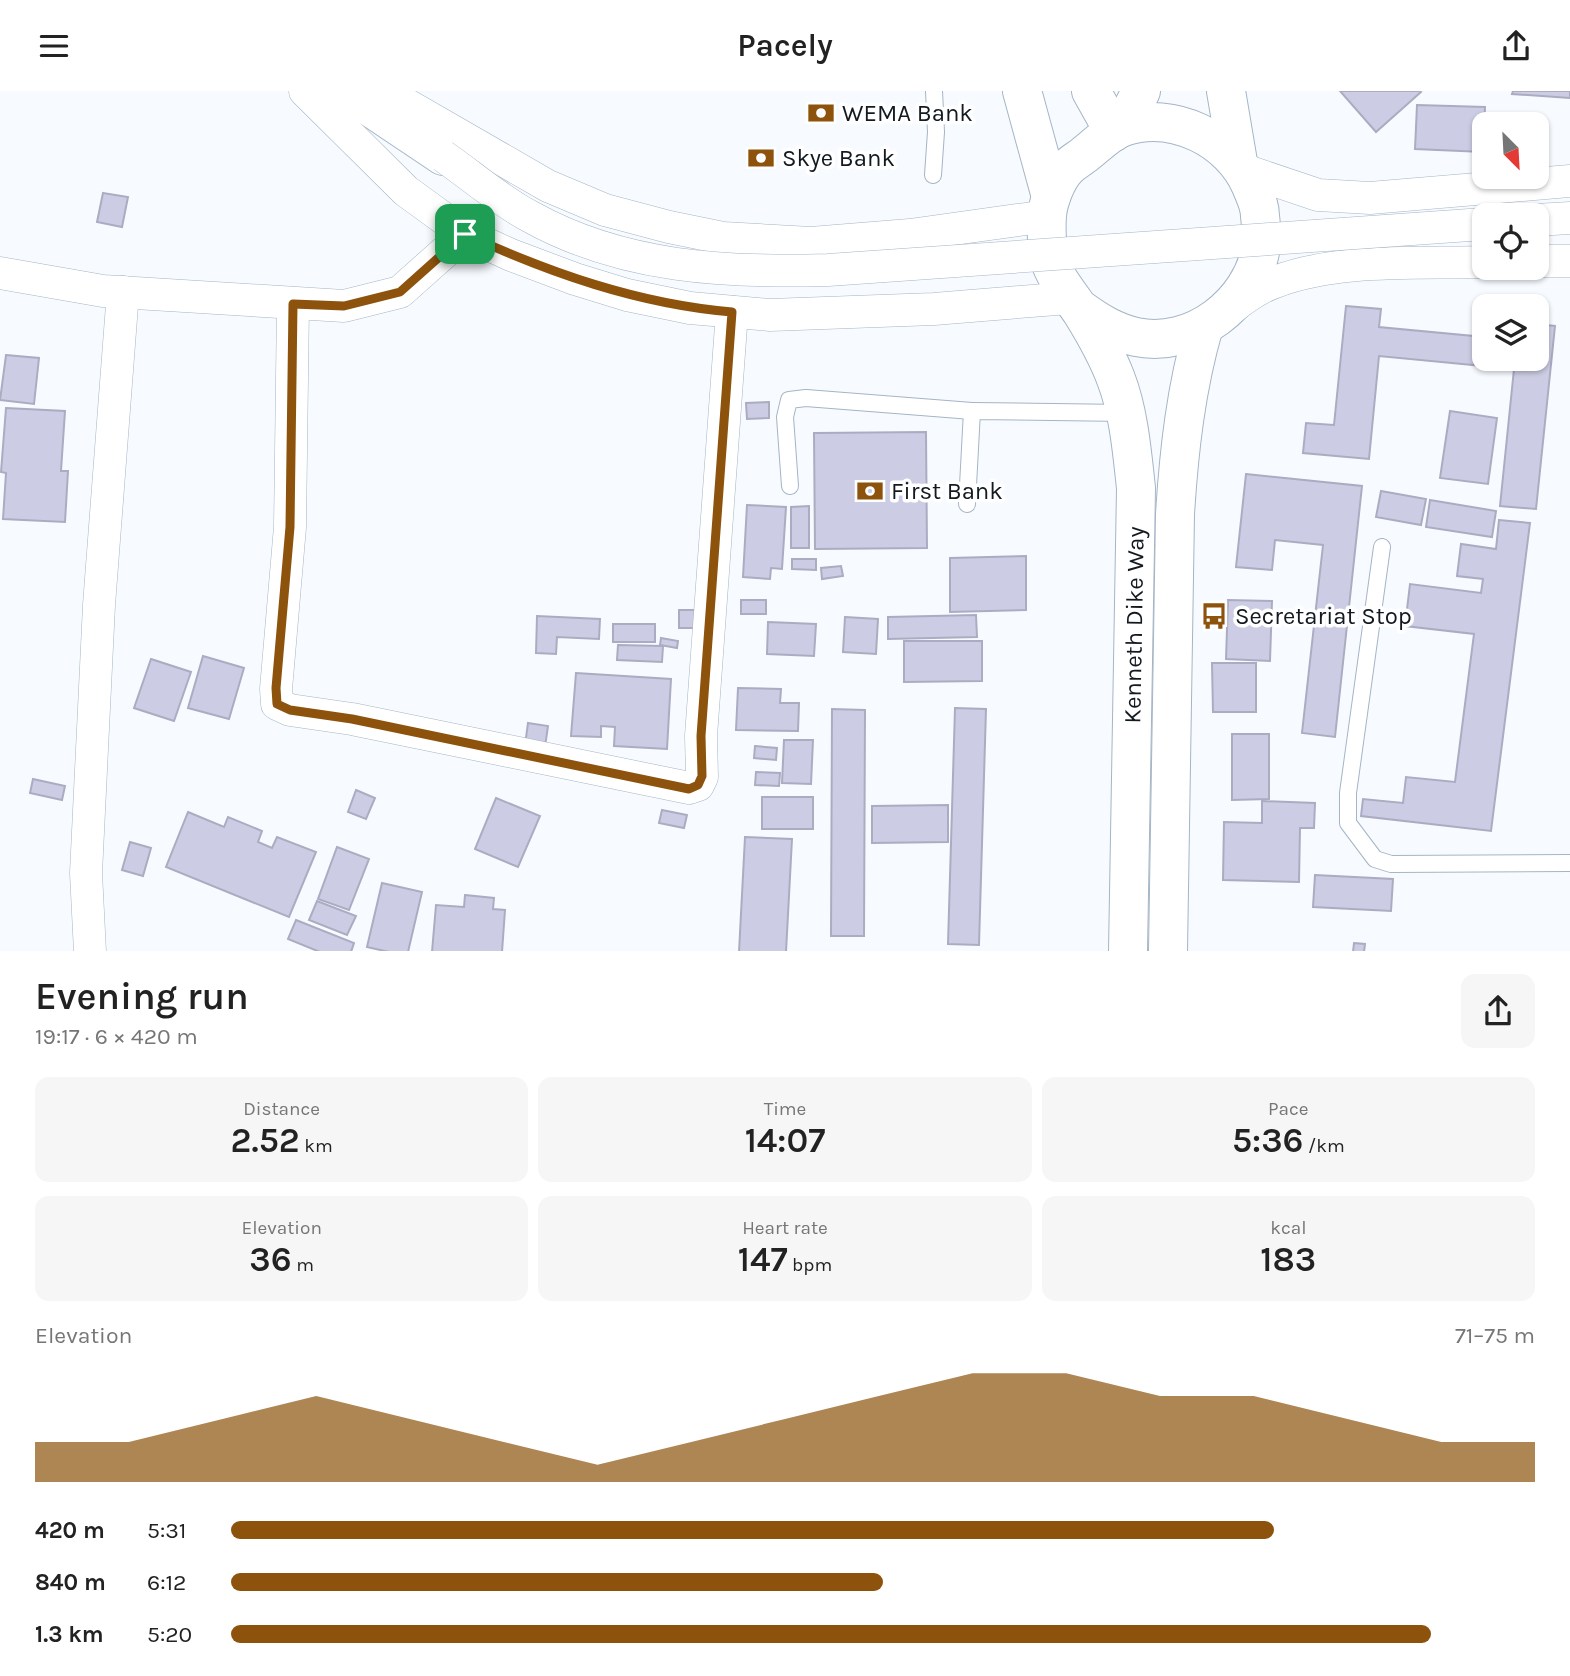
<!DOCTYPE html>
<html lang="en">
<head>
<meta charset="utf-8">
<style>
  body { margin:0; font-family:Karla,sans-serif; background:#f6f6f6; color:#222; height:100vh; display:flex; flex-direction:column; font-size:26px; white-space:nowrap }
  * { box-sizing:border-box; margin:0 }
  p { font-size:23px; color:#767676 }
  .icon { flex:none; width:38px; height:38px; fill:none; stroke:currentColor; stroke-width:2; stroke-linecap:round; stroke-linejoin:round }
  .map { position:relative; height:860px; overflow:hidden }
  .details { display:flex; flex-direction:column; background:#fff; flex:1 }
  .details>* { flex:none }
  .needle { width:46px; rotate:156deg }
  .fabs { position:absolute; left:1472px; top:21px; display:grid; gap:14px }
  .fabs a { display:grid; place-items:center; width:77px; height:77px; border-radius:14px; background:#fff; box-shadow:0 2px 5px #0004; font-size:35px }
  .pin { position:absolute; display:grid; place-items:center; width:60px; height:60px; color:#fff; margin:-30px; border-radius:14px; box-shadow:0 4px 10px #0006 }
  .round { display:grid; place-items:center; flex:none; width:74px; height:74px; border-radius:14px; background:#f6f6f6 }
  .summary { display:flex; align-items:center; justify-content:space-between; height:119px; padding:0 35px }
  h1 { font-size:38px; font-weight:600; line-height:52px }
  .figures { display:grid; grid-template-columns:repeat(3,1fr); gap:10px; height:119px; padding:7px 35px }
  .figures div { display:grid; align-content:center; border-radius:14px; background:#f6f6f6; text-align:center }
  .figures b { font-size:35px; font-weight:600 }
  .figures small { font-size:19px; font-weight:400 }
  .figures p { font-size:19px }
  .chart { height:196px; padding:14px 35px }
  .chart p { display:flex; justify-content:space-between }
  .chart svg { width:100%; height:126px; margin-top:7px; fill:#8d530d; opacity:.7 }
  ul { padding:0 35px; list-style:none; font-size:23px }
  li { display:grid; grid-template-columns:112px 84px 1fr; align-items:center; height:52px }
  li i { height:18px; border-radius:9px; background:#8d530d }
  header { display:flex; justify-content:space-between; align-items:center; height:91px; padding:0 35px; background:#fff; font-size:32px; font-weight:600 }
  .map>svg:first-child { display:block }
  .building { fill:#cccde4; stroke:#abacc2; stroke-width:2 }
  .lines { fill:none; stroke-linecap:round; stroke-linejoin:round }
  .service-casing { stroke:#a4b5c6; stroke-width:18 }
  .minor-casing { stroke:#a4b5c6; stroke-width:33 }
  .tertiary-casing { stroke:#a4b5c6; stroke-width:40 }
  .secondary-casing { stroke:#a4b5c6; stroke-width:40 }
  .trunk-casing { stroke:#a4b5c6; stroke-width:40 }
  .service { stroke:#fff; stroke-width:16 }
  .minor { stroke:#fff; stroke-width:32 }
  .tertiary { stroke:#fff; stroke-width:38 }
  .secondary { stroke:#fff; stroke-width:38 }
  .trunk { stroke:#fff; stroke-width:38 }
  .minor-bridge-casing { stroke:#a4b5c6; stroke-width:33; stroke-linecap:butt }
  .minor-bridge { stroke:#fff; stroke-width:32 }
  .route-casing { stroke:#fff; stroke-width:14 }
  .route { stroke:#8d530d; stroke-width:9 }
  .labels { text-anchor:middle; stroke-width:7; stroke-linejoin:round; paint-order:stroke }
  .poi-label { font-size:24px; fill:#12191f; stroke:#fff; text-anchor:start }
  .street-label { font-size:24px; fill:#12191f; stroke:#fff }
</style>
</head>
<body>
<header><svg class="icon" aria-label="menu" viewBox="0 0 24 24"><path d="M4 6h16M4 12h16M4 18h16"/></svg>Pacely<svg class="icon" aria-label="share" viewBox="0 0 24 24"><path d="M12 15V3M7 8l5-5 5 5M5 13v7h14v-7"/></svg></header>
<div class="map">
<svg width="1570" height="861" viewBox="0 0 1570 861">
  <rect width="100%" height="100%" fill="#f7fbff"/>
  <g class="building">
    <path d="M1340,0H1420L1421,1L1376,41Z"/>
    <path d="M1513,0H1570V7L1512,3Z"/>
    <path d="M1417,14L1485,16L1483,61L1415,58Z"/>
    <path d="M103,102L128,106L122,136L97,131Z"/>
    <path d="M1346,215L1381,218L1379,236L1484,246V268H1536V233L1555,235L1536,418L1500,415L1514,278L1379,265L1369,368L1303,362L1306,332L1334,334Z"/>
    <path d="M6,264L39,267L34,313L0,309Z"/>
    <path d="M769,311V327L747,328L746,312Z"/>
    <path d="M6,317L65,320L61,380H68L65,431L3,428L6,382L1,381Z"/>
    <path d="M1450,320L1497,327L1488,393L1440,387Z"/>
    <path d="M926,341L927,457L815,458L814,342Z"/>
    <path d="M1246,383L1362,395L1335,646L1302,642L1323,454L1275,449L1272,479L1236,476Z"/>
    <path d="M1381,400L1426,408L1421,434L1376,426Z"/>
    <path d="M1430,409L1496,420L1492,446L1426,436Z"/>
    <path d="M747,414L786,416L782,478L771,477L770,488L743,486Z"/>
    <path d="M809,415V457H791V416Z"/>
    <path d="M1499,429L1530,432L1491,740L1361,725L1363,708L1403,712L1406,686L1455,691L1474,543L1405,535L1410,493L1481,502L1483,488L1457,485L1461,453L1496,458Z"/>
    <path d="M1026,465V519L950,521V467Z"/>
    <path d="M792,468H816V479L792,478Z"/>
    <path d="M841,475L843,485L822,488L821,477Z"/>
    <rect x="741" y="509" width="25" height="14"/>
    <path d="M1228,509L1272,510L1270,570L1226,568Z"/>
    <rect x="679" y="519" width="21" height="18"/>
    <path d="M976,524L977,546L888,548V526Z"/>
    <path d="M537,525L600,528L599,548L557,546L556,563L536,562Z"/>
    <path d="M845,526L878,528L876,563L843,561Z"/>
    <path d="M768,531L816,533L814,565L767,563Z"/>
    <rect x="613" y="533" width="42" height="18"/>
    <path d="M661,547L678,550L677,557L660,554Z"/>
    <path d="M904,550H982V590L904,591Z"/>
    <path d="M618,554L663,555L662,571L617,569Z"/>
    <path d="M203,565L244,577L229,628L188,617Z"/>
    <path d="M151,568L191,581L174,630L134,617Z"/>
    <path d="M1212,572H1256V621H1213Z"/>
    <path d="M576,582L671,588L667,658L614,655L615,636L601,635V646L571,645Z"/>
    <path d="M738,597L781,598L780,612H799L798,640L736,639Z"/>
    <path d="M955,617L986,618L979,854L948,853Z"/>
    <path d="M832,618L865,619L864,845H831Z"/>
    <path d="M528,632L548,635L545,656L525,654Z"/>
    <path d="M1232,643H1269V708L1232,709Z"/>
    <path d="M784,649H813L811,693L782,692Z"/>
    <path d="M755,655L777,657L776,669L754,667Z"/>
    <path d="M756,681L780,682L779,695L755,694Z"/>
    <path d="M33,688L65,695L62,709L30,702Z"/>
    <path d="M356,699L375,707L366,728L348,721Z"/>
    <rect x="762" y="706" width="51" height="32"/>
    <path d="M496,707L540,725L518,776L475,758Z"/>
    <path d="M1262,710L1315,712L1314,737H1300L1299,791L1223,789L1224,731L1262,732Z"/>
    <path d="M948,714V751L872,752V715Z"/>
    <path d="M662,719L687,724L684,737L659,732Z"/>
    <path d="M188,721L224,736L228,726L262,740L258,751L272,757L277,746L316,761L289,826L166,776Z"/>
    <path d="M745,746L792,748L786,861H739Z"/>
    <path d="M130,751L151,757L143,785L122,779Z"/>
    <path d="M337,756L369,768L349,819L318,808Z"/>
    <path d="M1315,784L1393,788L1391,820L1313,816Z"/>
    <path d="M382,792L422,801L408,861H389L367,856Z"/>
    <path d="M465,804L494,807L493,818L505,819L502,861H432L436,814L464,816Z"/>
    <path d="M317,810L356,825L347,844L309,829Z"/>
    <path d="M296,829L354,852L351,861H320L288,848Z"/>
    <path d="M1354,852L1365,853L1364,861H1353Z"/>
  </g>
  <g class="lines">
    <defs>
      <g id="service">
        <path d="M933,84L936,41L934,0"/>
        <path d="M790,395L785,326L789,309L806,307L972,320"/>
        <path d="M967,413L972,320L1126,322"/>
        <path d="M1382,456L1348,702V732L1375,768L1391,773L1570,772"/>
      </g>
      <g id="minor">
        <path d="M305,0L406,100L465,143L511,164L575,188L627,204L690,217L770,224L934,218L1069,207"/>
        <path d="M383,0L548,95L605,119L669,136L723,147L811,152L910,144L1047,125"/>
        <path d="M1244,79L1318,104L1370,107L1570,90"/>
        <path d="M1536,129L1570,127"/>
        <path d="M1536,170H1570"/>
        <path d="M0,182L103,200L344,215L400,201L465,143"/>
        <path d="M293,213L290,436L276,598L277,613L290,619L352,628L689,697L698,694L702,686L701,645L732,221"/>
        <path d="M1233,216C1246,206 1260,196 1275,191C1337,167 1418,173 1484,171"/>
        <path d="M90,861L86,782L99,514L123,201"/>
      </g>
      <path id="tertiary" d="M346,0L443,65"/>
      <g id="secondary">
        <path d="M1226,0L1238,71"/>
        <path d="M1123,36L1141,0"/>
      </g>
      <g id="trunk">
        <path d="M1022,0L1051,106"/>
        <path d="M1091,0L1114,41"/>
        <path d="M1080,218C1098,231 1114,241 1136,246C1193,258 1252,212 1261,156C1263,147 1261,135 1260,125C1260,114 1255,105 1251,95C1231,48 1173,19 1123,36C1109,41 1096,55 1084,64C1079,68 1072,72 1067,77C1057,87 1048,110 1047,125C1046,137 1047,156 1049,167C1055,188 1071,205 1082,222C1095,243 1107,264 1116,288C1129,322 1132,361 1136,397L1128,861"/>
        <path d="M1168,861L1175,423C1179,359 1186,297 1204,235"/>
      </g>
    </defs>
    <use href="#service" class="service-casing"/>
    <use href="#minor" class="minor-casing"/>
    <use href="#tertiary" class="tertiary-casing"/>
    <use href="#secondary" class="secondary-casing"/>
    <use href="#trunk" class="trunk-casing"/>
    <use href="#service" class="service"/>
    <use href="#minor" class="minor"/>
    <use href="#tertiary" class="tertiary"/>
    <use href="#secondary" class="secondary"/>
    <use href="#trunk" class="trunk"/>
    <defs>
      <path id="minor-bridge" d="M443,65C472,85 500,110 531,126C623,177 726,182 828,179L1484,133"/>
    </defs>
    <use href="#minor-bridge" class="minor-bridge-casing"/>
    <use href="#minor-bridge" class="minor-bridge"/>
  </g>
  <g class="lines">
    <defs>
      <path id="route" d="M465,143C550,182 638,213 732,221L701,645L702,685L698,694L689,698L352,628L290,619L277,613L276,597L290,436L293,213L344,215L400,201Z"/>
    </defs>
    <use href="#route" class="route-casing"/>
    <use href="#route" class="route"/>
  </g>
  <defs>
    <symbol id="bank-bare" viewBox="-9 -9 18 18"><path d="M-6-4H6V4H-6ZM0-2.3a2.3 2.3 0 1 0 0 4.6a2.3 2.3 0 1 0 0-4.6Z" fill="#8d530d" stroke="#fff" stroke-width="2.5" paint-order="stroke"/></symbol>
    <symbol id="bus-bare" viewBox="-9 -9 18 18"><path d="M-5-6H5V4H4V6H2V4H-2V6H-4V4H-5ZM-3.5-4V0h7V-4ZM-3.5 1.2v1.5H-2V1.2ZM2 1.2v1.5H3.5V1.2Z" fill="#8d530d" stroke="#fff" stroke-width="2.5" paint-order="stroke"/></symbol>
  </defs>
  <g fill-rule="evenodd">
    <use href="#bank-bare" x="802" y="3" width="38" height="38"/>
    <use href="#bank-bare" x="742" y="48" width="38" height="38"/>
    <use href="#bank-bare" x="851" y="381" width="38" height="38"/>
    <use href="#bus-bare" x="1195" y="506" width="38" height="38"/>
  </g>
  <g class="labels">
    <g class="poi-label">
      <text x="842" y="30">WEMA Bank</text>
      <text x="782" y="75">Skye Bank</text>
      <text x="891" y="408">First Bank</text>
      <text x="1235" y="533">Secretariat Stop</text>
    </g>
    <g class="street-label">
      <text transform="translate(1134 534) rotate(-89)" y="8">Kenneth Dike Way</text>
    </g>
  </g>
</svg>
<div class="fabs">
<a><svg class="needle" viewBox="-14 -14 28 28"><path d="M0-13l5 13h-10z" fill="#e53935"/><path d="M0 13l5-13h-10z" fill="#767676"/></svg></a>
<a><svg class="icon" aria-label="locate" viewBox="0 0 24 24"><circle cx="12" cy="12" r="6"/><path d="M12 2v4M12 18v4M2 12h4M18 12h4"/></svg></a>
<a><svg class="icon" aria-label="layers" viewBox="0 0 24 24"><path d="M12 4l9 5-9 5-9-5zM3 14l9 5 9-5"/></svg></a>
</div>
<div class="pin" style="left:465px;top:143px;background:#1e9e55"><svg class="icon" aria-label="arrive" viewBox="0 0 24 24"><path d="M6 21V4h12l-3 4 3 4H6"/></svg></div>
</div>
<section class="details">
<div class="summary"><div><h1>Evening run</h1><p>19:17 · 6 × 420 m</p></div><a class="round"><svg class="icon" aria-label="share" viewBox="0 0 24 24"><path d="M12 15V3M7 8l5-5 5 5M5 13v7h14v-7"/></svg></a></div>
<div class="figures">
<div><p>Distance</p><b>2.52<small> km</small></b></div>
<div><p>Time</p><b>14:07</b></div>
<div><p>Pace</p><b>5:36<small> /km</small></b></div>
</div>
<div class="figures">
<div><p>Elevation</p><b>36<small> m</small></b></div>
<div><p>Heart rate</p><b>147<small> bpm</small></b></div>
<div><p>kcal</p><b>183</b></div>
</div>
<div class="chart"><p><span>Elevation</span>71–75 m</p>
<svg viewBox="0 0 160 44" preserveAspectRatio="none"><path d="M0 44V30L10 30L20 22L30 14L40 22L50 30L60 38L70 30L80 22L90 14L100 6L110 6L120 14L130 14L140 22L150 30L160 30V44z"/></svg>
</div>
<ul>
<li><b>420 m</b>5:31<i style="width:80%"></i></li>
<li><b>840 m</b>6:12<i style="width:50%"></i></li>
<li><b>1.3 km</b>5:20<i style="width:92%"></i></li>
</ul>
</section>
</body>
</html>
